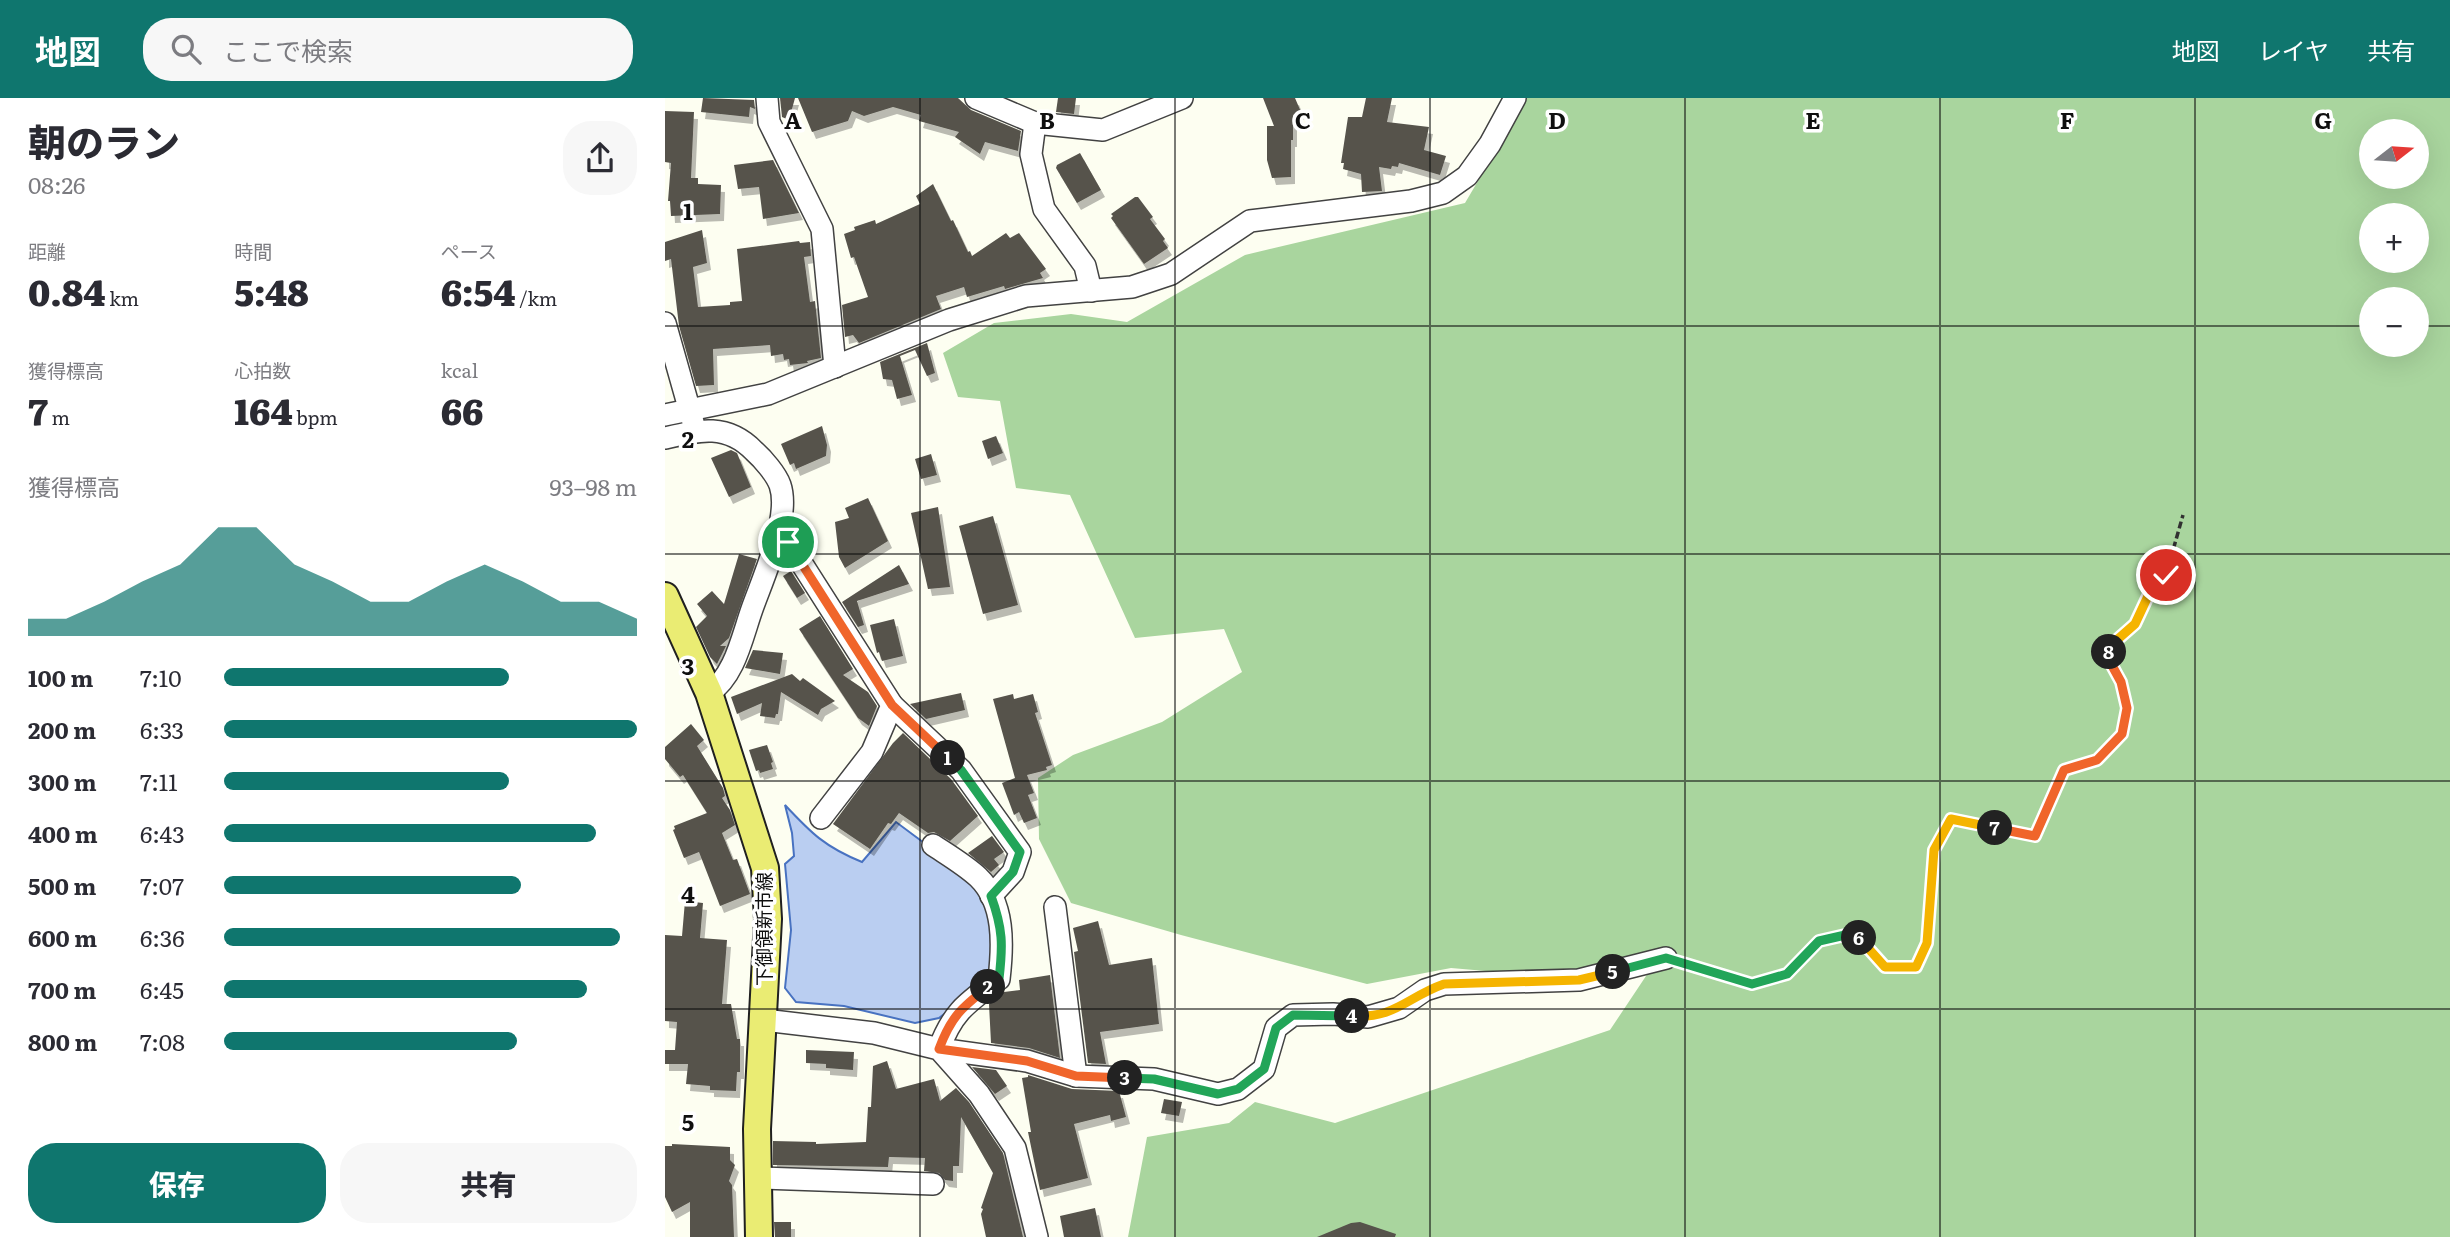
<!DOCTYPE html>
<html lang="ja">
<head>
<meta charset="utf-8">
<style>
  body { margin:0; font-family:Literata,"Noto Sans JP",serif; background:#f7f7f7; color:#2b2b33; height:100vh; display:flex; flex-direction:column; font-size:26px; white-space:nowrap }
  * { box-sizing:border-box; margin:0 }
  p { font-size:23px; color:#7c7c81 }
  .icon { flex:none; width:38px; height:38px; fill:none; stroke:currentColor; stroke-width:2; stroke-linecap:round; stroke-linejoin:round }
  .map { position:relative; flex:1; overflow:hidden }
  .sheet { display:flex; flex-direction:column; background:#fff; width:665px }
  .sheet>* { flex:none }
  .needle { width:46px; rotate:73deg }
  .controls { position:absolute; left:1694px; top:21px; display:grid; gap:14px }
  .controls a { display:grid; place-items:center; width:70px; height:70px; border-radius:50%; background:#fff; box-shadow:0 7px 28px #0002; font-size:35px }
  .pin { position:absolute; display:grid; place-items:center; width:60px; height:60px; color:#fff; margin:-30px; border:4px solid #fff; border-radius:50%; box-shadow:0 2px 7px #0007 }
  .km { position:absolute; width:35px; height:35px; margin:-18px; border-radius:50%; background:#222; color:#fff; font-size:19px; line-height:35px; text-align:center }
  .round { display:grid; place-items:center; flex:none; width:74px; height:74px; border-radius:28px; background:#f7f7f7 }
  .summary { display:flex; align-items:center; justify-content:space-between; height:119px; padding:0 28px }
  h1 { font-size:38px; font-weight:800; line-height:52px }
  .stats { display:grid; grid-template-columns:repeat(3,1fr); gap:10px; height:119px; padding:7px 28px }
  .stats div { display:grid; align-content:center }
  .stats b { font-size:35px; font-weight:800 }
  .stats small { font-size:19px; font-weight:400 }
  .stats p { font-size:19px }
  .chart { height:196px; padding:14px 28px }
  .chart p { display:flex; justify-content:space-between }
  .chart svg { width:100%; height:126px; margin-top:7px; fill:#0f766e; opacity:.7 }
  .button { display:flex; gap:14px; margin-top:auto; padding:14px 28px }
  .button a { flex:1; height:80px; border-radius:28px; background:#0f766e; color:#fff; font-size:28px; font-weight:800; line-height:80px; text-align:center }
  .button a+a { background:#f7f7f7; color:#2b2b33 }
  ul { padding:0 28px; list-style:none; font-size:23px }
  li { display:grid; grid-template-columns:112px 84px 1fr; align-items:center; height:52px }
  li i { height:18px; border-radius:9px; background:#0f766e }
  header { display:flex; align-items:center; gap:42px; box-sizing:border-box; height:98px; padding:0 35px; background:#0f766e; color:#fff }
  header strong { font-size:33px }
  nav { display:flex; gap:38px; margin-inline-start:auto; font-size:24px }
  .search { width:490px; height:63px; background:#f7f7f7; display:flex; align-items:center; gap:18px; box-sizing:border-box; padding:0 24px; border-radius:28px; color:#7c7c81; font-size:26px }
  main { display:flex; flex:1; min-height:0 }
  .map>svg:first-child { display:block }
  .forest { fill:#a9d59e; fill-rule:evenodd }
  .water { fill:#bacef1; stroke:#4872c1; stroke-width:2 }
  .building { fill:#56534c; filter:url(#shadow) }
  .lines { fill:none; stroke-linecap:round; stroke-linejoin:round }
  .minor-casing { stroke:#424242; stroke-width:24 }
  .major-casing { stroke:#202020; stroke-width:30 }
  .path { stroke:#313131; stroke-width:3.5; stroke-dasharray:7 3.5; stroke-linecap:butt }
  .minor { stroke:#fff; stroke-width:21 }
  .major { stroke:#eaec73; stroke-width:26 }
  .split-1-casing { stroke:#fff; stroke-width:14 }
  .split-2-casing { stroke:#fff; stroke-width:14 }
  .split-3-casing { stroke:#fff; stroke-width:14 }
  .split-4-casing { stroke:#fff; stroke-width:14 }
  .split-5-casing { stroke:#fff; stroke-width:14 }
  .split-6-casing { stroke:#fff; stroke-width:14 }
  .split-7-casing { stroke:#fff; stroke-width:14 }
  .split-8-casing { stroke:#fff; stroke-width:14 }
  .split-9-casing { stroke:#fff; stroke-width:14 }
  .split-1 { stroke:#f0652b; stroke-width:9 }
  .split-2 { stroke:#22a559; stroke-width:9 }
  .split-3 { stroke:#f0652b; stroke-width:9 }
  .split-4 { stroke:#22a559; stroke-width:9 }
  .split-5 { stroke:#f5b400; stroke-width:9 }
  .split-6 { stroke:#22a559; stroke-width:9 }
  .split-7 { stroke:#f5b400; stroke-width:9 }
  .split-8 { stroke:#f0652b; stroke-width:9 }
  .split-9 { stroke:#f5b400; stroke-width:9 }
  .grid { fill:none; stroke:#0f0f0f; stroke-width:2; stroke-opacity:0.55 }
  .labels { text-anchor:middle; stroke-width:7; stroke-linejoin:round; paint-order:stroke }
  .street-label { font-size:19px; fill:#0f0f0f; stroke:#fff }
  .grid-label { font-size:23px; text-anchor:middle; font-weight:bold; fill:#0f0f0f; stroke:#fff; stroke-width:7; stroke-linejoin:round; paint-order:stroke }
</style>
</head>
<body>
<header>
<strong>地図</strong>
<div class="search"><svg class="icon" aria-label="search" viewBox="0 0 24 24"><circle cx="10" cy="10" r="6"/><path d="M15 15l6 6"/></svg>ここで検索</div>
<nav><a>地図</a><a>レイヤ</a><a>共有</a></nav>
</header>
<main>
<section class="sheet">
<div class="summary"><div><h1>朝のラン</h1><p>08:26</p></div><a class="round"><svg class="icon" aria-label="share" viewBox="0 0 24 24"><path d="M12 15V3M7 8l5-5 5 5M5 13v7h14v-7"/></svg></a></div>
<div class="stats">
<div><p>距離</p><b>0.84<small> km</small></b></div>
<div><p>時間</p><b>5:48</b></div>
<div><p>ペース</p><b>6:54<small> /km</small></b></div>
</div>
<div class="stats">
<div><p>獲得標高</p><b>7<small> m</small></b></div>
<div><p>心拍数</p><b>164<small> bpm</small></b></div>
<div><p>kcal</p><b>66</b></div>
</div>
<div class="chart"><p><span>獲得標高</span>93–98 m</p>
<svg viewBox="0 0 160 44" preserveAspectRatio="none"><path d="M0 44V38L10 38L20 32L30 25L40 19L50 6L60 6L70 19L80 25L90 32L100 32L110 25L120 19L130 25L140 32L150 32L160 38V44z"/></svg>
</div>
<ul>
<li><b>100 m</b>7:10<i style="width:69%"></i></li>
<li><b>200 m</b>6:33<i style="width:100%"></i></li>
<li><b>300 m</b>7:11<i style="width:69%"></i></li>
<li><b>400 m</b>6:43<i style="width:90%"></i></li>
<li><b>500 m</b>7:07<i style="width:72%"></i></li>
<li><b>600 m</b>6:36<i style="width:96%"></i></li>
<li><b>700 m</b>6:45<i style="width:88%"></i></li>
<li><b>800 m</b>7:08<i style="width:71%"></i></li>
</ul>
<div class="button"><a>保存</a><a>共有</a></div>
</section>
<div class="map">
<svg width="1785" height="1139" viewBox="0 0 1785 1139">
  <defs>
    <filter id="shadow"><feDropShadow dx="4" dy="7" stdDeviation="0" flood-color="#0004"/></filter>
  </defs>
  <rect width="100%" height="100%" fill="#fdfef1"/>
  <path class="forest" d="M862,0H1785V1139H463L482,1039L564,1025L590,1004L670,1025L945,932L989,866L890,879L786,870L702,886L516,837L406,805L374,741L373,680L408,657L497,624L577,574L559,531L470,540L405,397L351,390L335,303L293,299L278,255L329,225L406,216L462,224L580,157L800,105ZM1706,33H1752V79H1706ZM1706,117H1752V163H1706ZM1706,201H1752V247H1706Z"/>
  <path class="water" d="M120,707C146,735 160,749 197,764L231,724L302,777L323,811L332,853L328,878L274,920L250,925L179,908L131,904L120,890L126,832L120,766L129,758L127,735Z"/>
  <g class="building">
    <path d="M38,0L89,2L90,11L85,9L84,19L36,14Z"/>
    <path d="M115,0H130L124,22L117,19Z"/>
    <path d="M133,0H293L306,12L356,33L353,53L320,44L315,56L290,39L294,34L254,23L256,17L228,9L199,18L187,13L183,23L147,34Z"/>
    <path d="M393,0H411L409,16L391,14Z"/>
    <path d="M598,0H630L636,14L628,17V42H626V79L607,80L602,62V28H609Z"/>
    <path d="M701,0H727L722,24L764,29L759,52L781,58L775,77L734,65L733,69L727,68L726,71L714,69L717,93L697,94L696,76L678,71L679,65H676L683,19H697Z"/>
    <path d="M0,13L29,14L26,80H33V86L56,87L55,116L6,118L5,103H3L6,65L0,64Z"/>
    <path d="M415,55L436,92L412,105L391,70L392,67Z"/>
    <path d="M108,62L134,115L98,121L94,89L73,91L69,67Z"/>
    <path d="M268,86L286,123L288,122L303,154L305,153L307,158L341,135L345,140L354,135L381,171L375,175L378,180L340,191L339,188L302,199L299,189L271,198L276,211L194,245L188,237L180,239L177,207L203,199L189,159L186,160L179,136L190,132L189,129L210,122L211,126L255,106L251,98Z"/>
    <path d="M470,99H473L488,119L485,121L500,141L498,143L503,150L479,166L446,120L448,118L446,116Z"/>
    <path d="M37,132L42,165L28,169L33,209L65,207V204L77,203L72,151L134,143L135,145L145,144L146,158L139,159L145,204L150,203L156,260L142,263L143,265L125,267L124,261L119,262L118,256L106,258L105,247L48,251L49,287L31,288L14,228L6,161L0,163V144Z"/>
    <path d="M262,245L270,275L262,278L250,252L235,258L247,297L232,301L227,282L218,281L215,264Z"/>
    <path d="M157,328L162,347L161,358L131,371L129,365L125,367L116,346Z"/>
    <path d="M331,338L338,355L323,361L317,343Z"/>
    <path d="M66,352L72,355L86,389L64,399L46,360Z"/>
    <path d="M266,356L272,377L256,381L250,361Z"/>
    <path d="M203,400L223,443L180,470L174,459L170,424L184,420L180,410Z"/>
    <path d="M273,409L285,489L263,491L246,415Z"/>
    <path d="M328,418L353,507L318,516L294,428Z"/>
    <path d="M74,456L92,461L64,540L55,548H61L52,566L45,559L31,529L42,518L32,506L47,493L59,506Z"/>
    <path d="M234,467L244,486L192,503L199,527L193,529L177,504Z"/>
    <path d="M126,473L140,495L132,500L118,478Z"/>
    <path d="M155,518L188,571L178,577L203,594L212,608L204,628L193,620L134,531Z"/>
    <path d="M229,521L238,558L217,563L214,554L212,555L205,527Z"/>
    <path d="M88,552L118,555L115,576L80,570Z"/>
    <path d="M127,576L135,583L138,580L170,603L156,611L153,617L116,594L113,616H111L110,620L95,618L97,605L72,616L66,599Z"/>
    <path d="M296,595L300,612L261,621L245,606Z"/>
    <path d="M348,596L349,601L368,596L373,614L370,615L387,667L381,669L382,672L362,677L369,695L363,697L372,720L359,725L354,714L349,717L337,685L350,680L328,601Z"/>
    <path d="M26,626L39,642L32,648L58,690L60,698L57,700L65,712L70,727L57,735L68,762L72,761L85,796L55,808L34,754L19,760L8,732L10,731L9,728L42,715L18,677L15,679L0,661V649Z"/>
    <path d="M238,635L286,681L313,718L285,743L269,734L263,735L234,715L226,726L223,725L205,751L168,726L228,645Z"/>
    <path d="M102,647L108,664L106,665L108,671L95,675L94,672L91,673L84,652Z"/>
    <path d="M327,738L339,754L329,761L334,767L326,774L303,755Z"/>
    <path d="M20,803L38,805L35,840L62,842L57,906H66L72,941H75V974H72L71,993L45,992V988L21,986L23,966H0V952H10L12,924L0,923V837L17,838Z"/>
    <path d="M433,823L444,867L487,860L494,926L435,934L441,966L423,965L409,854L413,853L408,830Z"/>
    <path d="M385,877L395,960L364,950L326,945L324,906L339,894L355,892L354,882Z"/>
    <path d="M141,952L189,954L188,972L161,970V966L141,965Z"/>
    <path d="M222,963L231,991L269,981L275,1003L291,990L304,1004L338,1055L358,1139H321L316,1116L318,1111L316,1110L328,1075L296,1019L294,1068H288V1083L280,1082L274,1075L259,1073L260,1060L224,1059L223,1069L108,1067V1043L151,1044V1046L201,1044L203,1009H206L208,968Z"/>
    <path d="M307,969L331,972L342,988L330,996Z"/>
    <path d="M363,977L407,991L454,993L461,1019L446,1023L445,1017L409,1026L423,1080L375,1092L363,1034H366L357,980L363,979Z"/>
    <path d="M499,1001L517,1004L514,1018L496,1015Z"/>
    <path d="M7,1046L65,1049V1062L70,1067L64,1083L67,1087L69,1139H25V1104L7,1114L0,1099V1048H7Z"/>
    <path d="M430,1110L436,1139H399L395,1118Z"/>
    <path d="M109,1124H126V1139H110Z"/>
    <path d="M695,1124L731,1136L730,1139H652L686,1125Z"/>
  </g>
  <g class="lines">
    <defs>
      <g id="minor">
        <path d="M102,0L104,24L157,131L170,269"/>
        <path d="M311,0L370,25L438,32L517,0"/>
        <path d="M370,25L366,56L379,111L420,168L426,193"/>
        <path d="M0,225L28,324"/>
        <path d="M0,317L103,296L284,222L361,198L467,189L506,176L585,123L746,103L778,95L802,78L825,46L850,0"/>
        <path d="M0,340C34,332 62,325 89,353C98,361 111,376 115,387C126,419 98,480 87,511C77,539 70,578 44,595"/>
        <path d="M113,440L123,444L227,607L207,654L156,720"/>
        <path d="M227,607L296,672L355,754L348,774L326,798"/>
        <path d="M268,747C283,757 300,767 313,779C340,805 338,847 334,881C302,905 288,913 274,951L362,963L411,978L489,981L553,996L573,991L599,971L611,930L628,917L668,916L703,919L734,910L760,892L779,886L914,882L1001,860"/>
        <path d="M390,809L411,978"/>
        <path d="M99,922L209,935L274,951L314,996L350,1050L372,1139"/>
        <path d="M94,1080L268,1086"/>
      </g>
      <path id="major" d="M0,498L44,595L100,770L103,821L92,1031L94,1139"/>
    </defs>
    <use href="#minor" class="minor-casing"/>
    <use href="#major" class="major-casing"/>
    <path class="path" d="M1020,865L1087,886L1122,876L1154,843L1189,835L1220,869H1251L1262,845L1269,752L1285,721L1370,738L1399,672L1432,662L1457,636L1462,610L1456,584L1444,562L1445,548L1470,526L1484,496L1501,477L1518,417"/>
    <use href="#minor" class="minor"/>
    <use href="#major" class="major"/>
  </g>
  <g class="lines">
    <defs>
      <path id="split-1" d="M123,444L227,607L283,660"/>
      <path id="split-2" d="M283,660L296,672L355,754L348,774L326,798C338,831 338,847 334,881L323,889"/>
      <path id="split-3" d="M323,889C296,910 286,919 274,951L362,963L411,978L460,980"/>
      <path id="split-4" d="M460,980L489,981L553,996L573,991L599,971L611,930L628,917L687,918"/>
      <path id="split-5" d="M687,918C730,921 742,899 779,886L914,882L948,874"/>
      <path id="split-6" d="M948,874L1001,860L1087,886L1122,876L1154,843L1189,835L1194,840"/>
      <path id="split-7" d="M1194,840L1220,869H1251L1262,845L1269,752L1286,721L1330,730"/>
      <path id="split-8" d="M1330,730L1370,738L1399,672L1432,662L1457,636L1462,610L1456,584L1444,562V554"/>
      <path id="split-9" d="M1444,554L1445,548L1470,526L1484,496L1501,477"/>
    </defs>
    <use href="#split-1" class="split-1-casing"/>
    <use href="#split-2" class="split-2-casing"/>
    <use href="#split-3" class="split-3-casing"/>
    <use href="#split-4" class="split-4-casing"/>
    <use href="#split-5" class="split-5-casing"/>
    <use href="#split-6" class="split-6-casing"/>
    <use href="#split-7" class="split-7-casing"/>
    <use href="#split-8" class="split-8-casing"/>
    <use href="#split-9" class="split-9-casing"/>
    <use href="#split-1" class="split-1"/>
    <use href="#split-2" class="split-2"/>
    <use href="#split-3" class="split-3"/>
    <use href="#split-4" class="split-4"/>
    <use href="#split-5" class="split-5"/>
    <use href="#split-6" class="split-6"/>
    <use href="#split-7" class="split-7"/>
    <use href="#split-8" class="split-8"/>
    <use href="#split-9" class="split-9"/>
  </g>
  <path class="grid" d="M255,0V1139M510,0V1139M765,0V1139M1020,0V1139M1275,0V1139M1530,0V1139M0,228H1706M1752,228H1785M0,456H1785M0,683H1785M0,911H1785"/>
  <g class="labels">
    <g class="street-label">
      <text transform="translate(99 831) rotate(-90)" y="7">下御領新市線</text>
    </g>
  </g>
  <g class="grid-label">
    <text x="128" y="31">A</text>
    <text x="382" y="31">B</text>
    <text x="638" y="31">C</text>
    <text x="892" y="31">D</text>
    <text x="1148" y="31">E</text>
    <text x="1402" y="31">F</text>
    <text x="1658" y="31">G</text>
    <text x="23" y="122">1</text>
    <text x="23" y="350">2</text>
    <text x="23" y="577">3</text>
    <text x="23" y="805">4</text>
    <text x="23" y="1033">5</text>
  </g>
</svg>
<div class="controls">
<a><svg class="needle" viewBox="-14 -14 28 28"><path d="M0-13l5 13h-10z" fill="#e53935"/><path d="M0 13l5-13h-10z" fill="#7c7c81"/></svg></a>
<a>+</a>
<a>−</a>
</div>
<div class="pin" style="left:123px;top:444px;background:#1e9e55"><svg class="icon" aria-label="arrive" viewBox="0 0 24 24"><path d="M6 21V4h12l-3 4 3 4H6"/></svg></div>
<div class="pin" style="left:1501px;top:477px;background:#d93025"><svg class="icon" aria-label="check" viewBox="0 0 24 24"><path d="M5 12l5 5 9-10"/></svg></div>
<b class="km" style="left:283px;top:660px">1</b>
<b class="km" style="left:323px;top:889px">2</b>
<b class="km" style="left:460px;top:980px">3</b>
<b class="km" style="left:687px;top:918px">4</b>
<b class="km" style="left:948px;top:874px">5</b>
<b class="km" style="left:1194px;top:840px">6</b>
<b class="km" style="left:1330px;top:730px">7</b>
<b class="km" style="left:1444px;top:554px">8</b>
</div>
</main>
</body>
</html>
